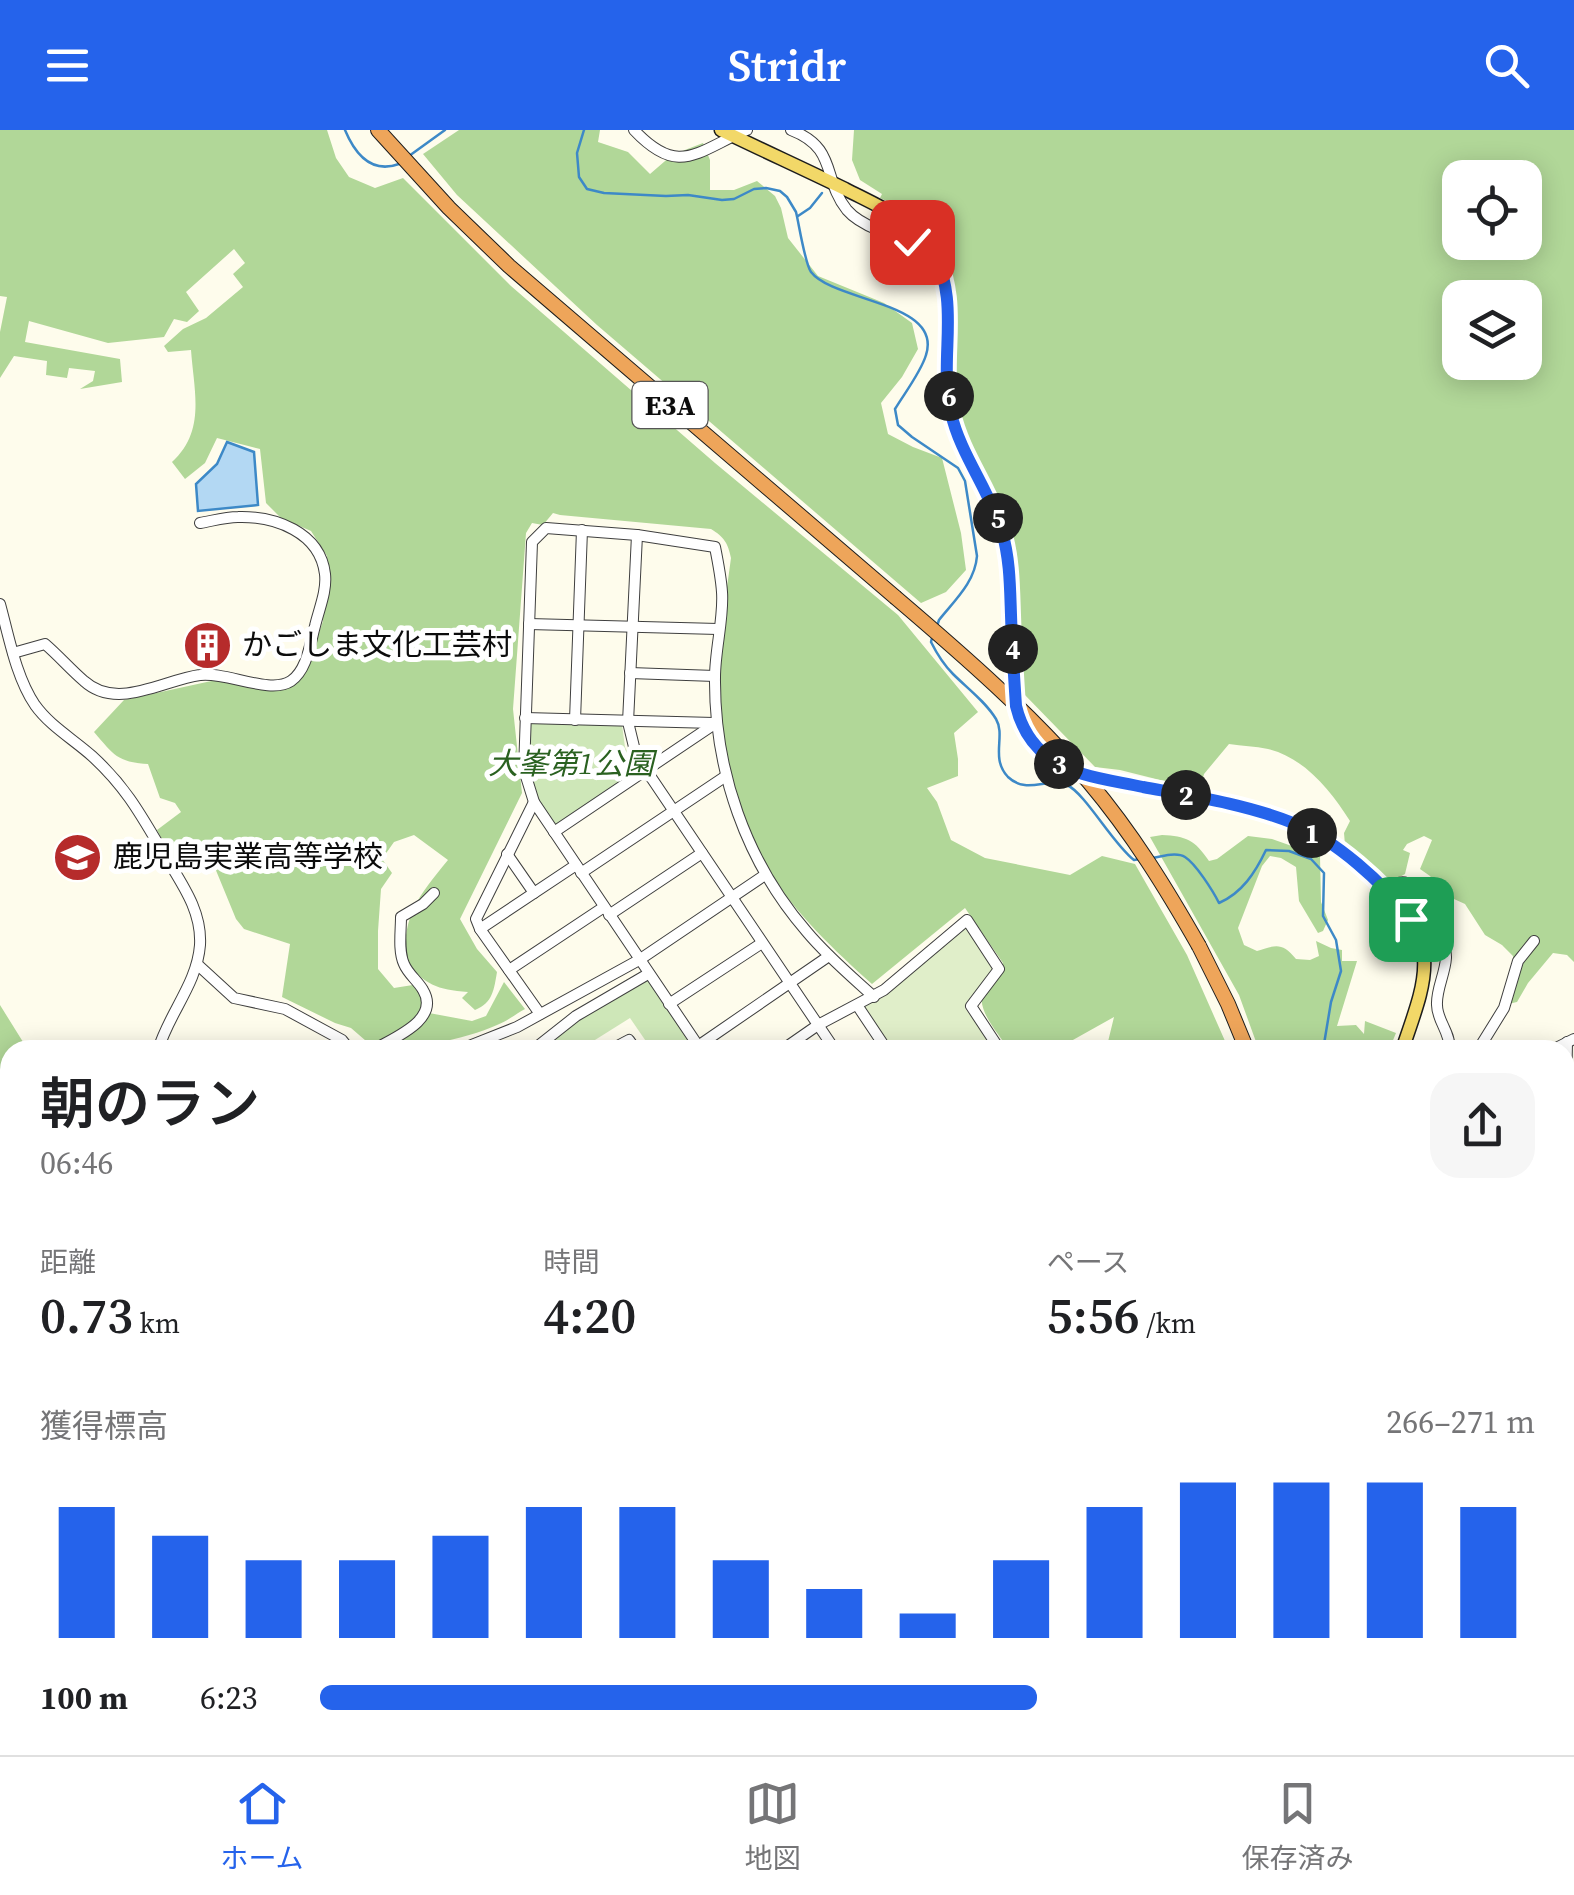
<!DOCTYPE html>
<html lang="ja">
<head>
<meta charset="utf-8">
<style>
  body { margin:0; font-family:"Source Serif 4","Noto Sans JP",serif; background:#f6f6f6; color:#202124; height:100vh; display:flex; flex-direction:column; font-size:38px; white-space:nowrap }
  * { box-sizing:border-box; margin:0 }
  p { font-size:32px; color:#757577 }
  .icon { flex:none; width:55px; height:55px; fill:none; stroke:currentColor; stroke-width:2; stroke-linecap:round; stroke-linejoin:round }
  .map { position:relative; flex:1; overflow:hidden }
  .details { position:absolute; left:0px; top:910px; width:1575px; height:715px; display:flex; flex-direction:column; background:#fff; border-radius:30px 30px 0 0; box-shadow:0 5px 25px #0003 }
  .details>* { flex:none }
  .tools { position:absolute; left:1442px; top:30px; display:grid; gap:20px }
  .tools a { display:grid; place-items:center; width:100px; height:100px; border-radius:20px; background:#fff; box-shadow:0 5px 25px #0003; font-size:50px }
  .pin { position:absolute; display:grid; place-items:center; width:85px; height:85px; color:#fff; margin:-42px; border-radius:20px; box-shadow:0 5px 15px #0006 }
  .km { position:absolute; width:50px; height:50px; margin:-25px; border-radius:50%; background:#222; color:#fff; font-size:28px; line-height:50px; text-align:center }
  .round { display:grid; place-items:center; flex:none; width:105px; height:105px; border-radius:30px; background:#f6f6f6 }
  .overview { display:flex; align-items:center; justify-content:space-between; height:170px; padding:0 40px }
  h1 { font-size:55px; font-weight:600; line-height:75px }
  .metrics { display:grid; grid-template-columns:repeat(3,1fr); gap:15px; height:170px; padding:10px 40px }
  .metrics div { display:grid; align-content:center }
  .metrics b { font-size:50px; font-weight:600 }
  .metrics small { font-size:28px; font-weight:400 }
  .metrics p { font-size:28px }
  .chart { height:280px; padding:20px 40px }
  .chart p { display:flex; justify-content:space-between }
  .chart svg { width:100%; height:180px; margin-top:10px; stroke:#2563eb; stroke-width:6 }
  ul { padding:0 40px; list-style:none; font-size:32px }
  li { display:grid; grid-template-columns:160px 120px 1fr; align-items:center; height:75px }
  li i { height:25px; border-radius:12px; background:#2563eb }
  header { display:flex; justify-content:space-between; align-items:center; height:130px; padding:0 40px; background:#2563eb; color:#fff; font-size:45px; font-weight:600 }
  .tabs { display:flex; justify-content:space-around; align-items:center; height:140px; border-top:2px solid #e0e0e0; background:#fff; font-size:28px; color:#757577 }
  .tabs a { display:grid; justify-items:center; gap:5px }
  .tabs .selected { color:#2563eb }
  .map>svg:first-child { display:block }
  .green { fill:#cee7b8 }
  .forest { fill:#b1d798; fill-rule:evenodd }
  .pitch { fill:#e0eec9 }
  .water { fill:#b3d8f3; stroke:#3d89c7; stroke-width:2.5 }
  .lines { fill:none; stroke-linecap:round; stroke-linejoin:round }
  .stream { stroke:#3d89c7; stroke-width:2.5 }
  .river { stroke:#b3d8f3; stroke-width:15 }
  .minor-casing { stroke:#3f3f3f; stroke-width:12 }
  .major-casing { stroke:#1d1d1d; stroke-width:15 }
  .highway-casing { stroke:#1d1d1d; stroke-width:16 }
  .minor { stroke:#fff; stroke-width:10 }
  .major { stroke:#f2d868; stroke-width:12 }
  .highway { stroke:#eea55a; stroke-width:14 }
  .highway-bridge-casing { stroke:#1d1d1d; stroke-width:16; stroke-linecap:butt }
  .highway-bridge { stroke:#eea55a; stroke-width:14 }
  .route-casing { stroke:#fff; stroke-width:20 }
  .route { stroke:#2563eb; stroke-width:12 }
  .labels { text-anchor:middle; stroke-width:10; stroke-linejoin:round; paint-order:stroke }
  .shield { fill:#fff; stroke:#555; stroke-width:2.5 }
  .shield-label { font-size:28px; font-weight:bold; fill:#0c0c0c }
  .poi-label { font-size:30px; fill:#0c0c0c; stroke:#fff; text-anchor:start }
  .park-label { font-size:30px; font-style:italic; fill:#2a6120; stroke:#fff }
</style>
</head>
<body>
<header><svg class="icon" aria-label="menu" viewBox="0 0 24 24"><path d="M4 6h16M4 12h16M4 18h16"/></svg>Stridr<svg class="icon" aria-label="search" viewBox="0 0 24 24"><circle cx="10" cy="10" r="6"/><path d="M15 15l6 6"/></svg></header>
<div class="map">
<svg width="1574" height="1625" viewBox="0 0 1574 1625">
  <rect width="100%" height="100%" fill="#fefcec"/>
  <g class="green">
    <path d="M534,591L622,595L625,617L636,640L557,694H553C528,656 529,639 530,595Z"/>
    <path d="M646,850L650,852L696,920H652L630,888L579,920H541L571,894Z"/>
  </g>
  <g class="forest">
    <path d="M0,0H327L336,28L349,47L375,58L403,48L511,156L715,333L898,485L978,582L954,603L958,629V646L927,658L937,672L951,710L985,728L1070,745L1102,726L1135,734L1187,825L1229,920H1106L1114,887L1055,920H1009C1000,905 974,878 984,862C991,851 998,845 1003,833L965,778L872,854C835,821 795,783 769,741C743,699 729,644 721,596C713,541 724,482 731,428C728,413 724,407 711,399L560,385L553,383L543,395L532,393L526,403L513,579L522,663L460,789L477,819L497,842C494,859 493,873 475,880L462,868L468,862C437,860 425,854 404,831C405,782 417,768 448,730L414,705L394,712L382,729L392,743L381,759L378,801V839L394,858L419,854L429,883L472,891L486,886L504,852L525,879C516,884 507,891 497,895C463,910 409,920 372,920L373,917L351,898L335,893L282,867L290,814L244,799L236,789L208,721L174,734L157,700L181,682L175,673L160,668L148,634C117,632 114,625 94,602L124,570L216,550L270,561L293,553L310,529L323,491L321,471L329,457L327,426L311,401L281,388L266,373L260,319L217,308L205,333L185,349L172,332C206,301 194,262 191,220L168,222L164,216L183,199L206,188L243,157L233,144L245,133L234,119L186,162L199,181L187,192L174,189L164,207L108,213L29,191L25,212L120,229L122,252L80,259L93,251L95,241L69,238L67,248L46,245L47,231L14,226L0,248V202L7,167L0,166Z"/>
    <path d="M459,0H600L598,12L628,22L650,44L672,25L703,13L710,30V60H734L757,51L775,66L781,78L788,108L818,146L884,173L912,193L918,219L902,247L881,273L888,304L913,317L942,328L961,403L966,440L946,462L921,473L597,195L457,65L423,24Z"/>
    <path d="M854,0H1574V832L1567,825L1553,823L1528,853L1517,872L1508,874L1515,846L1513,826L1502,815L1485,805L1465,774L1443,764L1430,746L1420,739L1432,710L1424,706L1407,714L1403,720L1410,723L1405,744L1396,749L1383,751L1345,715L1344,703L1350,691C1331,661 1305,628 1268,619C1255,616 1242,616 1229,614L1204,644L1200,660L1120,640L1095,637L1023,563L1016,420L1002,374L967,308L956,270L954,226L956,222C957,177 960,123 921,91C908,81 894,75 880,68L882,64L860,50L852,30ZM1460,48H1525V112H1460ZM1460,168H1525V232H1460Z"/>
    <path d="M1162,705C1186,706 1195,710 1209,731L1217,729L1248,706L1272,709L1320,726L1321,772L1328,790L1323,801L1318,803L1299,771L1296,737L1281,728L1270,726L1262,736L1238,798L1244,815L1257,821C1276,815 1282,812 1296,829L1310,830L1319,826L1316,811L1331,818L1342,820V831H1357L1337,896L1356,895L1364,904L1365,891L1396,903L1389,920H1259L1239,865L1150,707Z"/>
    <path d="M0,875L28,920H10V1039L0,1037Z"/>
    <path d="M1574,1070V1220L1565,1215V1075Z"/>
    <path d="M10,1211V1353L0,1358V1216Z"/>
    <path d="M1565,1353H1574V1480L1565,1481Z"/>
    <path d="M1056,1615H1125L1123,1625H1053Z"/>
    <path d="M1414,1615H1520L1528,1623L1538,1625H1494L1491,1621L1474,1618L1471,1625H1386V1622Z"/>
  </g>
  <path class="pitch" d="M963,799H968L993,835L992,841L965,878L995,920H892L864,879L866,875Z"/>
  <path class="water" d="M227,312L254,322L258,375L198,381L196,354L217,334Z"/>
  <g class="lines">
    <g class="stream">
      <path d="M345,0C355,24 371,44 399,34"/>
      <path d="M584,0L577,23L579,47L587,59L604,63L666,66L688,65L722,70L734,69L754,59L766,58L780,61L787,67L796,82C799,94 805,134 811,142C834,172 943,172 926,225C921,242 904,264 895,279L898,295L912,307L958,338L965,351L977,426C975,452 955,470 939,490L937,496"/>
      <path d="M409,26L445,0"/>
      <path d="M798,86L810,78L822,63"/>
      <path d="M932,508L931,512C937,524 944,535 953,544C967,558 985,571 996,589C1006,606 990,628 1008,647C1027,665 1047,647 1067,655C1085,663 1113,714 1134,730L1140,729"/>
      <path d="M1153,728C1162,726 1177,722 1185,727C1196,734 1213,761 1219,773C1242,763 1255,743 1266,720L1289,721L1311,729L1324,743L1323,786L1336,810L1341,841L1331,872L1323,920"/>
    </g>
    <g class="river">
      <path d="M1565,1097L1574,1096"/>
      <path d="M1311,1625L1312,1615"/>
    </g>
    <defs>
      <g id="minor">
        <path d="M634,0C679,48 697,21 747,0"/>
        <path d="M791,0C838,18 822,49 847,80C864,100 908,110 932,118"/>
        <path d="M637,405L628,592L636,625L835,920"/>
        <path d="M0,474C9,507 16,547 35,575C50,596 73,609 92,626C126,657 141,685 164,724C181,753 202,780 200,815C197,854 169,883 158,920"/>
        <path d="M529,494L718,499"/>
        <path d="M13,523L45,514C59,526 70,539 84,551C117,581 163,550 200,545C225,541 270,565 291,551C307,540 310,514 315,496C319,479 327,461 325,444C320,402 275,386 238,387C225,387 212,391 200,393"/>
        <path d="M630,543L715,546"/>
        <path d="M525,588L714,593"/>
        <path d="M575,590L582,400"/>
        <path d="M534,672L476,789L480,799L540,884"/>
        <path d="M554,702L716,593"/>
        <path d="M507,724L534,763"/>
        <path d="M581,743L726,646"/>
        <path d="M1386,760C1392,756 1399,750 1407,753C1423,758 1447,812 1446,828C1445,844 1436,860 1437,875C1437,891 1450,901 1450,920"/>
        <path d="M609,785L702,723"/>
        <path d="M480,799L576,735"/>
        <path d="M198,835L234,868L285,879L342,910L350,920"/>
        <path d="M509,840L604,777"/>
        <path d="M669,874L762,813"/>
        <path d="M857,875L887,920"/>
        <path d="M1567,912L1566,961L1574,975"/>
        <path d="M698,916L829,826"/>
        <path d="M373,920C393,908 441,890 423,860C418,851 408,844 404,834C398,821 401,801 401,787L423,774L434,763"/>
        <path d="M459,920L517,897L639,830L765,745"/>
        <path d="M533,920L576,886L648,844"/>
        <path d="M610,920L629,910L636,920"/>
        <path d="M701,920L534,672L524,640L532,412L546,398L637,405L715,417C718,432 721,447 722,462C724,487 715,520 715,547C714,640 746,732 807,802C827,826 851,846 874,867"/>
        <path d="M782,920L818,895L884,860L967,790L999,839L971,876L1000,920"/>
        <path d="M1478,920L1504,878L1518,831L1534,811"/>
        <path d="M1552,920L1574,909"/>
        <path d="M1565,1013L1574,1009"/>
        <path d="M0,1209L10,1203"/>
        <path d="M1565,1230L1574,1235"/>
        <path d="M1565,1279C1567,1287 1568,1297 1568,1306C1568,1323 1561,1335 1574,1348"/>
        <path d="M0,1380L10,1374"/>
        <path d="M0,1413L10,1429"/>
        <path d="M0,1509V1510"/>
        <path d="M0,1557L10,1553"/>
        <path d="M0,1582L10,1574"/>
        <path d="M0,1602L10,1603"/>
        <path d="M1565,1610L1574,1607"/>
        <path d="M118,1615L131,1625"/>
        <path d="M190,1615L196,1625"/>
        <path d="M235,1615L241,1625"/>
        <path d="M577,1615L578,1625"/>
        <path d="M930,1615L937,1625"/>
        <path d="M1333,1615V1625"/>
        <path d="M1372,1615V1625"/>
        <path d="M1531,1615L1543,1618L1552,1615"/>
        <path d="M96,1625L105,1615"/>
        <path d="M499,1625L513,1615"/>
        <path d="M520,1625L534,1615"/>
        <path d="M1049,1625L1052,1615"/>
        <path d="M1136,1625L1138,1615"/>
        <path d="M1155,1625L1156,1615"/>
      </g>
      <g id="major">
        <path d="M721,0C762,20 804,39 845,59C874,74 906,87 928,112C966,159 939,228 952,283C961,325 990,360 1002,402C1010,429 1010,457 1011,485C1012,515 1014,546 1016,576C1021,597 1031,614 1048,627C1076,649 1117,651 1150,658C1197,667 1247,675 1292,693C1322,704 1349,727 1374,749C1442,811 1430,840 1402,920"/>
        <path d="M1263,1615L1265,1625"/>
      </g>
      <g id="highway">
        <path d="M378,0L449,78L509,136L895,467"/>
        <path d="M1199,816L1228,874L1247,920"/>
        <path d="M1344,1615L1345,1625"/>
      </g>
    </defs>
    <use href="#minor" class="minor-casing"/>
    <use href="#major" class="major-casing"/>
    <use href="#highway" class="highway-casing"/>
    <use href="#minor" class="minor"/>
    <use href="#major" class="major"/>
    <use href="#highway" class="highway"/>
    <defs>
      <path id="highway-bridge" d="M895,467C963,525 1031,584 1089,652C1132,703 1166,758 1199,816"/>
    </defs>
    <use href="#highway-bridge" class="highway-bridge-casing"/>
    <use href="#highway-bridge" class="highway-bridge"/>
  </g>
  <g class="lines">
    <defs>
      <path id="route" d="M912,112L932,118C962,176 938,224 951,283C960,324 990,361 1002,402C1010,429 1010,457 1011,485C1012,515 1014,546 1016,576C1021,597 1031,614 1048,627C1074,647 1112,650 1143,657C1192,666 1246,674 1293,693C1336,710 1383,753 1411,789"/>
    </defs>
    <use href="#route" class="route-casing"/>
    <use href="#route" class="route"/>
  </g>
  <defs>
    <symbol id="building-disc" viewBox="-11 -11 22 22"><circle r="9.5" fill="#b62b2b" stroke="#fff"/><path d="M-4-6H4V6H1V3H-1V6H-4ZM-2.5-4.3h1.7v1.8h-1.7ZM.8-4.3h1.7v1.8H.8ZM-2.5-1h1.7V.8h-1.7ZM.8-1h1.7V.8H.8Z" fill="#fff"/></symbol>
    <symbol id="school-disc" viewBox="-11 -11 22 22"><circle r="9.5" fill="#b62b2b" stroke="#fff"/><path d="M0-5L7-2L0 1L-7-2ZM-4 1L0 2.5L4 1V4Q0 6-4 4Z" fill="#fff"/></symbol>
  </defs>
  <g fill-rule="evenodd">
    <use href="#building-disc" x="180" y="488" width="55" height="55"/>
    <use href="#school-disc" x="50" y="700" width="55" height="55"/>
  </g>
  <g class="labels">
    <rect class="shield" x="632.5" y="252" width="75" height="46" rx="8"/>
    <g class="shield-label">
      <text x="670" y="285">E3A</text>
    </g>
    <g class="poi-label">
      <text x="242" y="525">かごしま文化工芸村</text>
      <text x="113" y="737">鹿児島実業高等学校</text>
    </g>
    <g class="park-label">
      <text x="571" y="644">大峯第1公園</text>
    </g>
  </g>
</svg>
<div class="tools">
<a><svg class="icon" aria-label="locate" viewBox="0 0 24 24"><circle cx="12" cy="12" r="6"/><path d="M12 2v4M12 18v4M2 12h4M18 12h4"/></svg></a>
<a><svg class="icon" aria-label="layers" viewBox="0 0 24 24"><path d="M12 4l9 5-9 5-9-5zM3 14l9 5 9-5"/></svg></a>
</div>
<div class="pin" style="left:1411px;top:789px;background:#1e9e55"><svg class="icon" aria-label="arrive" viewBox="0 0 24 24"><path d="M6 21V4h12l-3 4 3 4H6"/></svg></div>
<div class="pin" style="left:912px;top:112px;background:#d93025"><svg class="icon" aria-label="check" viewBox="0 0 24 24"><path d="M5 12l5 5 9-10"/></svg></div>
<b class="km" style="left:1312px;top:703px">1</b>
<b class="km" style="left:1186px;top:665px">2</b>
<b class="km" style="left:1059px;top:634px">3</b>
<b class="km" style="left:1013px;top:519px">4</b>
<b class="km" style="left:998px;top:388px">5</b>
<b class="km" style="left:949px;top:266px">6</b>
<section class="details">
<div class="overview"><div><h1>朝のラン</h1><p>06:46</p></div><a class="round"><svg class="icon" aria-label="share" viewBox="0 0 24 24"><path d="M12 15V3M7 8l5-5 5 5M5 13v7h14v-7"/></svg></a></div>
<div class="metrics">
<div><p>距離</p><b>0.73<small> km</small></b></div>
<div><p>時間</p><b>4:20</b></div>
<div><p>ペース</p><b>5:56<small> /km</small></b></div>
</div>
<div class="chart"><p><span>獲得標高</span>266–271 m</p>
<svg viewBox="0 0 160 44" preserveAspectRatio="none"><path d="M5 44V12M15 44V19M25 44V25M35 44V25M45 44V19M55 44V12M65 44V12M75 44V25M85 44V32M95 44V38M105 44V25M115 44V12M125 44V6M135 44V6M145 44V6M155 44V12"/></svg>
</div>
<ul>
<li><b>100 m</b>6:23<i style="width:59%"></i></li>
</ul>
</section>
</div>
<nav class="tabs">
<a class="selected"><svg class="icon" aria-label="home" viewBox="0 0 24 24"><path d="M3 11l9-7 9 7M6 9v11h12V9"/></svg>ホーム</a>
<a><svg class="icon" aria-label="map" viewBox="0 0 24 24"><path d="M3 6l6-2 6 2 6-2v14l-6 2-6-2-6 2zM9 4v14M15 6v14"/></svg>地図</a>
<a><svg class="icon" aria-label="saved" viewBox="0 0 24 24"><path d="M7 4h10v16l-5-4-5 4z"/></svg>保存済み</a>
</nav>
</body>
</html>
